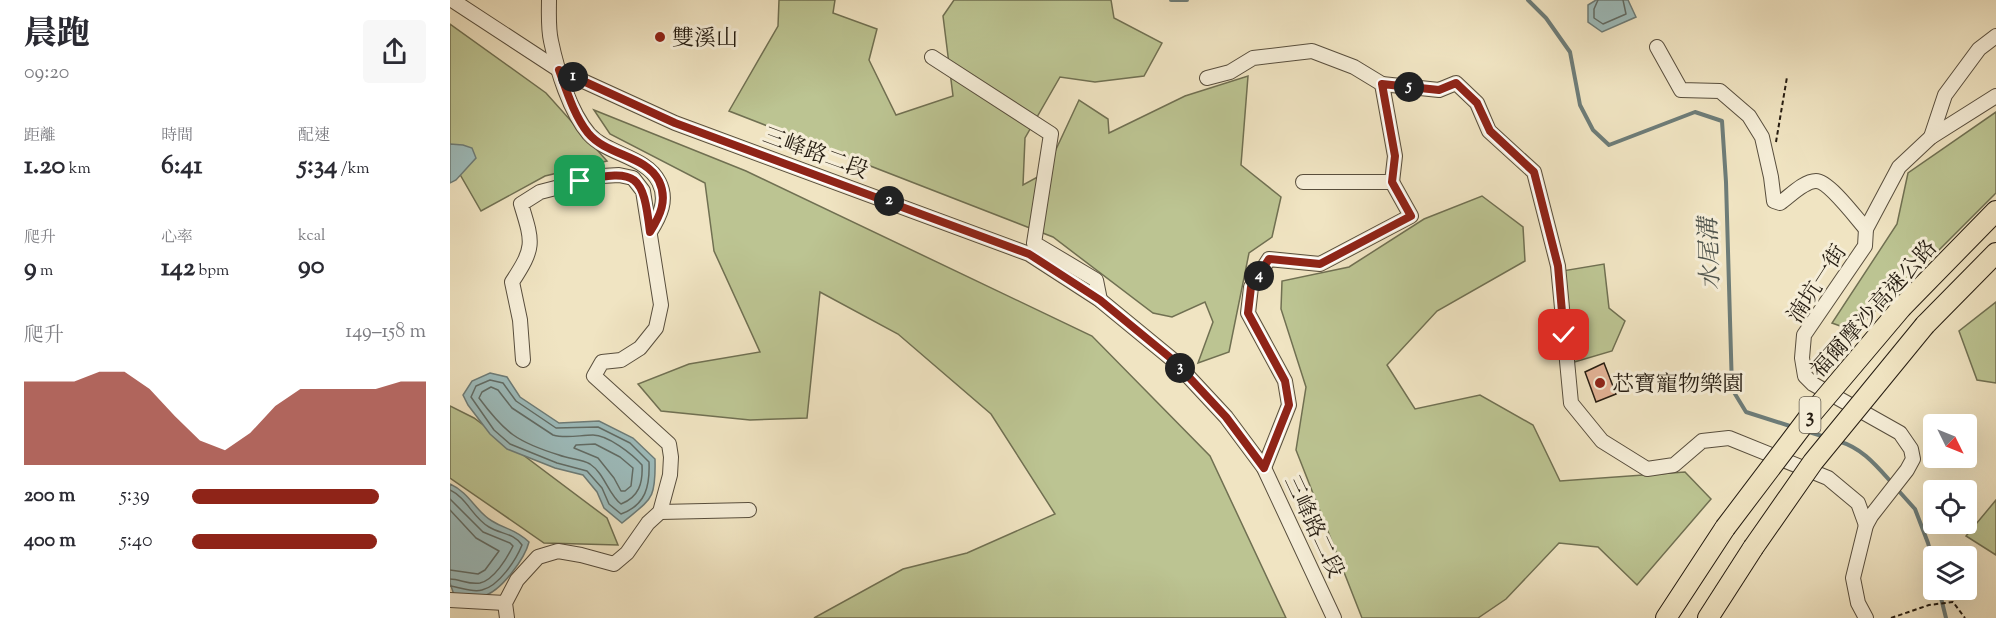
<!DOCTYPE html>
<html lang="zh-TW">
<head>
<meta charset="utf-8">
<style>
  body { margin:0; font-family:"Sorts Mill Goudy","Noto Serif TC",serif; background:#f7f7f7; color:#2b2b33; height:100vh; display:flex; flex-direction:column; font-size:22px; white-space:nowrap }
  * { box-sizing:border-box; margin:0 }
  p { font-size:20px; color:#7c7c81 }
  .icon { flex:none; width:33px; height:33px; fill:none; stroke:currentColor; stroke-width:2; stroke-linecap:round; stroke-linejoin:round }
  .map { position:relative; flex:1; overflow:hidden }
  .side { display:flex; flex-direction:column; background:#fff; width:450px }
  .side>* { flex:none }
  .needle { width:39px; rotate:133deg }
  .fabs { position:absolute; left:1473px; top:414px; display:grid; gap:12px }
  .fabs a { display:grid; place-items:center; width:54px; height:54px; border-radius:6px; background:#fff; box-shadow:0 6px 24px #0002; font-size:30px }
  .pin { position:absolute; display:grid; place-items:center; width:51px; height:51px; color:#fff; margin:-26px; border-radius:12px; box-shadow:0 3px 9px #0006 }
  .km { position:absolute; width:30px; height:30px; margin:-15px; border-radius:50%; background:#222; color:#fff; font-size:16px; line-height:30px; text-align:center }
  .round { display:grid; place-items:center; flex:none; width:63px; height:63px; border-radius:6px; background:#f7f7f7 }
  .head { display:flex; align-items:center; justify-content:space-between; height:102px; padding:0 24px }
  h1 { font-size:33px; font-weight:800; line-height:45px }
  .metrics { display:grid; grid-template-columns:repeat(3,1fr); gap:9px; height:102px; padding:6px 24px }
  .metrics div { display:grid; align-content:center }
  .metrics b { font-size:26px; font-weight:800 }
  .metrics small { font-size:16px; font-weight:400 }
  .metrics p { font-size:16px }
  .chart { height:168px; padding:12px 24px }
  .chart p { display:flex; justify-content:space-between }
  .chart svg { width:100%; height:108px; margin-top:6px; fill:#8f2418; opacity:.7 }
  ul { padding:0 24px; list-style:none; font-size:20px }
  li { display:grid; grid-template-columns:96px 72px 1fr; align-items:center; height:45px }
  li i { height:15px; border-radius:8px; background:#8f2418 }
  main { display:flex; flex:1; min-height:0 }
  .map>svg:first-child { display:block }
  .green { fill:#bcc492; stroke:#707052; stroke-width:1.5 }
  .water { fill:#9dbcbc; stroke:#6d7c78; stroke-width:1.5 }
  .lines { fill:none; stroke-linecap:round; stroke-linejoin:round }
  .shore { stroke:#616c66; stroke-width:1.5 }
  .stream { stroke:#6d7c78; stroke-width:4 }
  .building { fill:#e4b497; stroke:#251c11; stroke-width:1.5 }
  .minor-casing { stroke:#584e3d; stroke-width:16 }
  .highway-casing { stroke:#251c11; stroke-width:22 }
  .path { stroke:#251c11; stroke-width:2; stroke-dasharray:4.5 3; stroke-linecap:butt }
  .minor { stroke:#f5edd7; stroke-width:14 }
  .highway { stroke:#f0e4c2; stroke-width:20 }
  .highway-bridge-casing { stroke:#251c11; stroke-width:22; stroke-linecap:butt }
  .highway-bridge { stroke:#f0e4c2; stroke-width:20 }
  .route-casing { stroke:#fff; stroke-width:12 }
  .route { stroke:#8f2418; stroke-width:8 }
  .poi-dot { fill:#8f2418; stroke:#f5edd7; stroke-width:2 }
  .labels { text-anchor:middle; stroke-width:6; stroke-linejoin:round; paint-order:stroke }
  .shield { fill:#f5edd7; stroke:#635b4c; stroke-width:1.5 }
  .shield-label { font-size:21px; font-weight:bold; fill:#251c11 }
  .poi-label { font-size:22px; fill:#251c11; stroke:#f5edd7; text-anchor:start }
  .street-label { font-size:22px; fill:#251c11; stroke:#f5edd7 }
  .water-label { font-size:24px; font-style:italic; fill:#4f544d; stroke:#f5edd7 }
</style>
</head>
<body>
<main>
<section class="side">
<div class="head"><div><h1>晨跑</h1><p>09:20</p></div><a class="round"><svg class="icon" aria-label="share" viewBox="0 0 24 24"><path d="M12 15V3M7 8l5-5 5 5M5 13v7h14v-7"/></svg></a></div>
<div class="metrics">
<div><p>距離</p><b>1.20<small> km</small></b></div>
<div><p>時間</p><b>6:41</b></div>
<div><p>配速</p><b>5:34<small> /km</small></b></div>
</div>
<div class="metrics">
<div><p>爬升</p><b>9<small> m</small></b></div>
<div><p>心率</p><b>142<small> bpm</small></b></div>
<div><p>kcal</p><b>90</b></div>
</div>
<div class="chart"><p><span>爬升</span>149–158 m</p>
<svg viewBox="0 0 160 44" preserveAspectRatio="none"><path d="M0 44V10L10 10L20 10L30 6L40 6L50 13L60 24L70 34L80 38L90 31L100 20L110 13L120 13L130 13L140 13L150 10L160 10V44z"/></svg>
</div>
<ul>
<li><b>200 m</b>5:39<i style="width:80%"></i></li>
<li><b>400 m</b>5:40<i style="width:79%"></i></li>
</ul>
</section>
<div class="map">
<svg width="1546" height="618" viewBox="0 0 1546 618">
  <rect width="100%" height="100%" fill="#f0e4c2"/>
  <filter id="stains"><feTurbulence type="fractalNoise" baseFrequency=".00333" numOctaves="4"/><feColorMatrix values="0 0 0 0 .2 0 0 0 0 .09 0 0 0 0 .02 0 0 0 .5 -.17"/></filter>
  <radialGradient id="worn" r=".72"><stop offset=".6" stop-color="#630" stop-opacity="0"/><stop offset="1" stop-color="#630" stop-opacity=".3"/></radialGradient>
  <g class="green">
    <path d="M329,0H385L383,13L427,29L419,60L446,115L503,96L493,16L504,0H661L664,18L712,43L694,76L645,82L610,77L575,138L573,185L595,173L629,100L658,119L659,133L735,96L798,76L791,165L831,197L822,237L799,253L779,352L748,363L763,322L755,302L722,317L703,313L603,237L279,111L328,26Z"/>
    <path d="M0,24L96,93L157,161L95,176L31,211L0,157Z"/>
    <path d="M144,110L296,171L642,336L760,456L836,618H364L453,569L517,553L605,514L541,414L448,334L370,292L357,418L300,420L211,411L188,384L239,364L310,352L264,251L255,183L160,134Z"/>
    <path d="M1546,112V193L1472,267L1404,331L1382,323L1447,224L1458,173Z"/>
    <path d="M1032,196L1073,227L1075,261L987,311L937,365L965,409L1030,395L1083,425L1110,481L1235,472L1261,499L1187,585L1148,547L1109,543L1056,599L1028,618H912L846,450L856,387L831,309L832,281L899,267L974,219Z"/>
    <path d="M1154,264L1159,308L1175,321L1162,351L1121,363L1112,271Z"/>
    <path d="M1546,302V383L1527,380L1509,331Z"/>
    <path d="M0,406L24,418L157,518L168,545L94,543L0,478Z"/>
    <path d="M1546,500V555L1516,536Z"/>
  </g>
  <g class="water">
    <path d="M1146,0H1178L1186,17L1152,32L1138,22V5Z"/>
    <path d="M0,144L13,145L22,148L26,158L6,180L0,183Z"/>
    <path d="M40,373L57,377L70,397L109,423L149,421L183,438L205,459C206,500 202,498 172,523L154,508L147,492L133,475L105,468L57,449L40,434L18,405L13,395L22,381Z"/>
    <path d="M0,484C20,493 26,512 42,521C56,530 64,528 79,542C75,558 51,592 33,596C25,598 12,596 4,595L0,583Z"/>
  </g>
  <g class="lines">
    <g class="shore">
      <path d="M1148,0L1144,9V18L1153,24L1176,14L1173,0"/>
      <path d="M40,380L53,383L66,401L106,428L148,427L180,443L199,462C200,486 196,505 171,514L159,504L152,488L137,471L107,463L60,444L44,430L21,397L26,386Z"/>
      <path d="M41,387L48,390L62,408L103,435C116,439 130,435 143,435C158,435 182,454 192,465C193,483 189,497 171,504C158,494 155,474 140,464C132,459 119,459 109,455C67,442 55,433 29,398L32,392Z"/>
      <path d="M145,444L170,457L183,468L181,486L175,491H171L164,478L148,458L124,448L126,445Z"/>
      <path d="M0,490C17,498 23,518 39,527C50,534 64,533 72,545C66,560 49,586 32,590C22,593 10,587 0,586"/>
      <path d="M0,499L33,532L60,543L63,546C57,558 44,580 30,583C19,585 10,579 0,579"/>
      <path d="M0,510L26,538L49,551L35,570L28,574L0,570"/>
    </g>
    <g class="stream">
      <path d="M721,0H737"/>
      <path d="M1078,0L1096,18L1120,52L1130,105L1143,130L1159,145L1245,112L1272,121L1276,182L1282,389L1296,412L1343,427"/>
      <path d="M1356,431L1375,437"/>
      <path d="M1388,441C1412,448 1425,464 1442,483"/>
      <path d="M1447,489L1465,509L1478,543L1484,565"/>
      <path d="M1489,590L1496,618"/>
    </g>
  </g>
  <path class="building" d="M1154,363L1166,394L1146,402L1135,372Z"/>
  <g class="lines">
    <defs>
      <g id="minor">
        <path d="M2,0L109,70L225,123L579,254L650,300L723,360L776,417L814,468L884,618"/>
        <path d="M99,0C99,13 98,28 101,41C107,70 120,112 139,134C158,155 196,156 209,182C218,200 210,216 200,232"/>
        <path d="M1207,47L1231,90L1270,91L1299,116L1312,137L1321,177L1324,201L1330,203C1340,196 1354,181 1366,181C1379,181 1407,219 1416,229"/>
        <path d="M482,57L601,134L584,243L646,280L650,300"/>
        <path d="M757,78L780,72L803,58L862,51L904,67L932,84"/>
        <path d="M1481,137L1495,95L1529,49L1546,36"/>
        <path d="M942,182L945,156L932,84L989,90L1006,83L1027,103L1039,131L1084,172L1108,266L1121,403L1152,441L1197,469L1224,465L1252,441L1279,438L1378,478L1408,503L1416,525"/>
        <path d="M814,468L839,405L835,381L798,313L801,287L819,259L870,264L961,216L942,182H853"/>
        <path d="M210,512L299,510"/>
        <path d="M0,600L55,603"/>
        <path d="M57,618L55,603L67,580L88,557L108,551L131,555L164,564L177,553L198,523L210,512L220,475L221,457L219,444L144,376L152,362L171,360L190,348L206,328L211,305L193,191L183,178L169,175L152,176L90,192L71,204C83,243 85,247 62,282L70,320L73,360"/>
        <path d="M1416,618L1408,603L1403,578L1416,525L1421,516L1457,470L1463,459L1461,449L1450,433L1363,384L1355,376L1352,358L1354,335L1415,246L1416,229L1449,167L1481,137L1546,96"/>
      </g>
      <g id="highway">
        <path d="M1452,307L1546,211"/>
        <path d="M1475,325L1546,253"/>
        <path d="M1216,618L1275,528"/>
        <path d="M1258,618L1303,548"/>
      </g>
    </defs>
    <use href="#minor" class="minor-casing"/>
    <use href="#highway" class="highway-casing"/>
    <g class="path">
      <path d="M1326,142L1337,77"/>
      <path d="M1441,618L1479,605L1503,602L1515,618"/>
    </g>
    <use href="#minor" class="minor"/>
    <use href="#highway" class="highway"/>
    <defs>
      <g id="highway-bridge">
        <path d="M1275,528L1359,417L1452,307"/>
        <path d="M1303,548L1363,462L1475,325"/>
      </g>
    </defs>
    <use href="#highway-bridge" class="highway-bridge-casing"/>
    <use href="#highway-bridge" class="highway-bridge"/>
  </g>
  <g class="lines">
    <defs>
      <path id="route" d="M130,181C188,168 193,175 200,232C210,216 218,200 209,181C196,155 157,156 138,133C124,115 117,92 109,70L225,123L579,254L650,300L723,360L776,417L814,468L839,405L835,381L798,313L801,287L819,259L870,264L961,216L942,182L945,156L932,84L989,90L1006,83L1027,103L1040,131L1084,172L1108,266L1114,335"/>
    </defs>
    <use href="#route" class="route-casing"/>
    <use href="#route" class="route"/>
  </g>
  <g class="poi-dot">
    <circle cx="210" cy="37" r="6"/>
    <circle cx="1150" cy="383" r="6"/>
  </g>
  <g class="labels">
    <rect class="shield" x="1349.5" y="397" width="21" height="36" rx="4.5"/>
    <g class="shield-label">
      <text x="1360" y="422">3</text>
    </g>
    <g class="poi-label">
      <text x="222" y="45">雙溪山</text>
      <text x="1162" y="391">芯寶寵物樂園</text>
    </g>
    <g class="street-label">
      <text transform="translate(366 152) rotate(20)" y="8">三峰路二段</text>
      <text transform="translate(1366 283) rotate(-57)" y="8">湳坑一街</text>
      <text transform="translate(1423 308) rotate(-48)" y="8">福爾摩沙高速公路</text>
      <text transform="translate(865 526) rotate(65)" y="8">三峰路二段</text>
    </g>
    <g class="water-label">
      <text transform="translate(1259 254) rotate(-92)" y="8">水尾溝</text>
    </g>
  </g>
  <rect width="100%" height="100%" filter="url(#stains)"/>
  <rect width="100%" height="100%" fill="url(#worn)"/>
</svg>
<div class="fabs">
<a><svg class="needle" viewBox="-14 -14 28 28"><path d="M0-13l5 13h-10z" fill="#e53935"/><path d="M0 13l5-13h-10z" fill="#7c7c81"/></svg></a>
<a><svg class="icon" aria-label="locate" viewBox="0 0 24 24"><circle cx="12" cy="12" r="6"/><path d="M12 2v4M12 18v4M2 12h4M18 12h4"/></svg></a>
<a><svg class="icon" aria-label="layers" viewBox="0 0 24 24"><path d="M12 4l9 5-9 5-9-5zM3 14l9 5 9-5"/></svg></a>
</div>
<div class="pin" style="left:130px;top:181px;background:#1e9e55"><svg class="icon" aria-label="arrive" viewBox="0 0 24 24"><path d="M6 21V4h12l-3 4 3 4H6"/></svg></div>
<div class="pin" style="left:1114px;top:335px;background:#d93025"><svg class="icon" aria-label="check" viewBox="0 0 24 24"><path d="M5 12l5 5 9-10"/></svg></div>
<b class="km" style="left:123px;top:77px">1</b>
<b class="km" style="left:439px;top:201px">2</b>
<b class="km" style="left:730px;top:368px">3</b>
<b class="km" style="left:809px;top:276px">4</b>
<b class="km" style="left:959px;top:87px">5</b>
</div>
</main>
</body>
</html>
